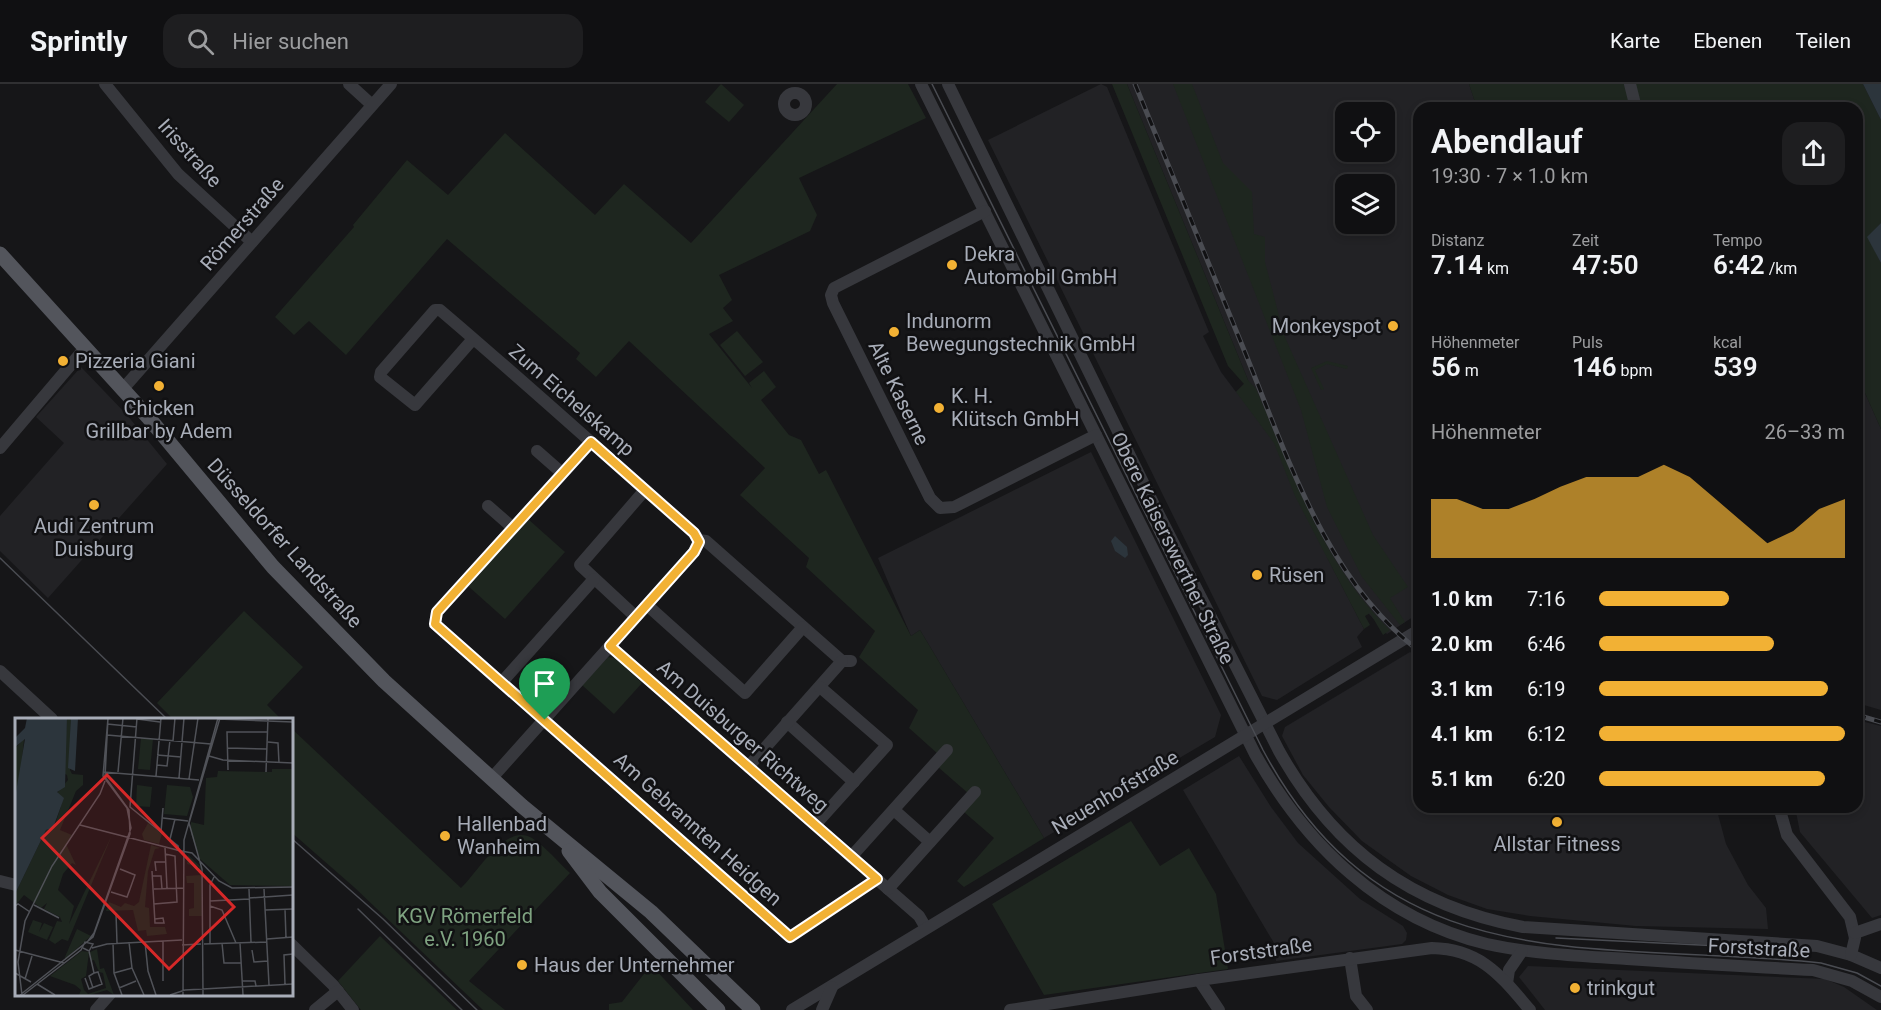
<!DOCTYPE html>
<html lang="de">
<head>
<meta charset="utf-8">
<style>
  body { margin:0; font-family:Roboto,sans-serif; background:#1e1e20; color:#f1f3f6; height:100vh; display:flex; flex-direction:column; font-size:22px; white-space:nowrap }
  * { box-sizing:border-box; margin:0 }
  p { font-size:20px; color:#9c9d9f }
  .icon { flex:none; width:33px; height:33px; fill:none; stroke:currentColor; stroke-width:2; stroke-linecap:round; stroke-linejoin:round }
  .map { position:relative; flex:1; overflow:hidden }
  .details { position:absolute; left:1413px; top:18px; width:450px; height:711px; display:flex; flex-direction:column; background:#101012; border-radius:18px; box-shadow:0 3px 9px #0003,0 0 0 2px #303032 }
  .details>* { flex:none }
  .fabs { position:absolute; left:1335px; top:18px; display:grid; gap:12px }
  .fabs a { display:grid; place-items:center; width:60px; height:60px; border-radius:12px; background:#101012; box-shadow:0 3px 9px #0003,0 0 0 2px #303032; font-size:30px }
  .pin { position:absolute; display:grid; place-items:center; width:51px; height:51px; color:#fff; margin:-62px -26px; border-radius:50% 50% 50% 0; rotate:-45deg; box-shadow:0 0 6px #0007 }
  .pin .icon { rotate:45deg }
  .round { display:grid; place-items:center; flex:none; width:63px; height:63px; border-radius:18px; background:#1e1e20 }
  .summary { display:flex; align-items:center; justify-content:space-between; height:102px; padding:0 18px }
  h1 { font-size:33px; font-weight:600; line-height:45px }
  .figures { display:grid; grid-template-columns:repeat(3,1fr); gap:9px; height:102px; padding:6px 18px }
  .figures div { display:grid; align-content:center }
  .figures b { font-size:26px; font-weight:600 }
  .figures small { font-size:16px; font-weight:400 }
  .figures p { font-size:16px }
  .chart { height:168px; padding:12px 18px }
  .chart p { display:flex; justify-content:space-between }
  .chart svg { width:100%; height:108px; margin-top:6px; fill:#f2b134; opacity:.7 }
  ul { padding:0 18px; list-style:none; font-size:20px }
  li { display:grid; grid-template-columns:96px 72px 1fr; align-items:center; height:45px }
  li i { height:15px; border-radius:8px; background:#f2b134 }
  header { display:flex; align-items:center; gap:36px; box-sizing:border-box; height:84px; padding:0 30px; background:#101012; border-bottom:2px solid #303032 }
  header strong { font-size:28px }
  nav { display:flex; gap:33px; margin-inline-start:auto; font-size:21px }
  .search { width:420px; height:54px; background:#1e1e20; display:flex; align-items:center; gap:15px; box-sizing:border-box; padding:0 21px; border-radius:18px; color:#9c9d9f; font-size:22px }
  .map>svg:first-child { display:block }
  .built { fill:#222225; fill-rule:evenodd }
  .green { fill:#1e261f }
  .water { fill:#2c353c }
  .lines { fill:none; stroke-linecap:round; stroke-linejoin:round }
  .minor { stroke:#37383d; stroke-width:12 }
  .major { stroke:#53555c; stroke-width:15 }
  .tram { stroke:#4a4c52; stroke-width:1.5 }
  .rail-casing { stroke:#4a4c52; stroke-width:5 }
  .rail { stroke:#111113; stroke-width:3; stroke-dasharray:9; stroke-linecap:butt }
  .route-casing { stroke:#fff; stroke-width:12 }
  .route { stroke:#f2b134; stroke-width:8 }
  .poi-dot { fill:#f2b134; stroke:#111113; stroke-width:2 }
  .labels { text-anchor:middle; stroke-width:5; stroke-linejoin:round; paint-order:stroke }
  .street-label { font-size:20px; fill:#a8adb8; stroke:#111113 }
  .poi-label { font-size:20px; fill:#a8adb8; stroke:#111113; text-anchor:start }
  .park-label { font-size:20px; fill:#7fa381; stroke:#111113 }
  .inset-road { fill:none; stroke:#505258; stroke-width:1.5 }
  .view { fill:#d62828; fill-opacity:0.15; stroke:#d62828; stroke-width:3 }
  .inset-edge { fill:none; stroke:#a8adb8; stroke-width:3 }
</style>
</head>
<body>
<header>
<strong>Sprintly</strong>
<div class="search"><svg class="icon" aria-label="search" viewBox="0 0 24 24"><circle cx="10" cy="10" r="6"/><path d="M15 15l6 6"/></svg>Hier suchen</div>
<nav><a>Karte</a><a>Ebenen</a><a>Teilen</a></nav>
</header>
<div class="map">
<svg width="1881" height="926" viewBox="0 0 1881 926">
  <rect width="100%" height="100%" fill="#161618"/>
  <g class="built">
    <path d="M1101,0L1107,3L1209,248L1203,252L1221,288L1236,308L1248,296L1127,0H1469L1477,24H1419V529L1387,550L1361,521L1327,473L1364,545L1357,553L1362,563L1277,616L1262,612L988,56ZM1346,28H1384V68H1346ZM1346,100H1384V140H1346Z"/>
    <path d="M81,283L127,331L167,380L48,514L0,467V432L64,359L36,333Z"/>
    <path d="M1857,291L1881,345V626L1857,619Z"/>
    <path d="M1091,368L1221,631L1215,653L1044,754L920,546L911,552L878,474Z"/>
    <path d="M1410,568L1419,575V723H1716L1726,760L1748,801L1766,824L1768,845L1636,842L1530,832L1487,825L1448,811L1411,792L1362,757L1329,723L1303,691L1282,652L1285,643Z"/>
    <path d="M1857,636L1881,642V831L1872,834L1800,748L1795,723H1857Z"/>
    <path d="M1239,672L1271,723L1298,759L1360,815L1403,842L1407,849L1406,856L1402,860L1276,877L1274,859L1183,706Z"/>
    <path d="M1528,882L1825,895L1844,903L1877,926H1545L1519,893Z"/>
  </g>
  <g class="green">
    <path d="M721,0L744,21L729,38L705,18Z"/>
    <path d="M837,0H908L926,34L799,94L817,131L810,147L719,191L732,216L723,224L733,237L709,250L752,304L749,299L764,287L776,303L761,316L789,351L801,356L819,390L826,386L911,552L920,546L1044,754L964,803L957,797L994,754L964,728L969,710L938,683V670L909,644L918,626L859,573L875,547L806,483L809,474L740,411L765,384L629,257L596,293L576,275L580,269L447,155L346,271L309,237L294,251L275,233L354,143L353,141L407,76L448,111L505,49L595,131L624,100L691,159Z"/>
    <path d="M1112,0H1127L1248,296L1256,305C1292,388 1324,482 1390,546L1383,551L1370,529L1365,532L1370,541L1364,545L1295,412L1274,359L1236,308L1244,300L1228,282Z"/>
    <path d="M1173,0H1192L1223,79L1252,108L1254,150L1265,153V178L1284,251L1373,451L1408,503L1390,514L1405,538L1400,541L1362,493L1327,423L1301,326Z"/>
    <path d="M1469,0H1863L1881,36V139L1868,153L1881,179V345L1857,291V24H1477Z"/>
    <path d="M737,247L763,278L745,292L720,261Z"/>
    <path d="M1327,277L1348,282L1347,285L1327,280L1315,286L1324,305L1321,306L1311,284Z"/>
    <path d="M528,435L565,468L505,535L468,502Z"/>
    <path d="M244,527L303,583L267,621L281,635H173L157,619Z"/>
    <path d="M608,573L615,574L642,599L614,630L582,601Z"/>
    <path d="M291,644L461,804C477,789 506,738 532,754C546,763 558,778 570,789L469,897L505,926H483L355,804L291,748Z"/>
    <path d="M1131,737L1160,782L1189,764L1216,810L1228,885L1044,911L992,820Z"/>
    <path d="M380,852L457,926H361L338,897Z"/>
    <path d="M651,881L693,926H609V920L622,918Z"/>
  </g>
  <g class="water">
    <path d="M1863,0H1881V36Z"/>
    <path d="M1881,139V179L1867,153Z"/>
    <path d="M1115,452L1127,463L1128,471L1125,474L1115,467L1111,457Z"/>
  </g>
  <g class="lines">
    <g class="minor">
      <path d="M105,0L178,90L252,158"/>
      <path d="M349,0L372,21"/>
      <path d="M921,0L1255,670C1306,761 1382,835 1487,860C1533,870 1580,872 1627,875C1689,879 1751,883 1813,886L1852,897L1881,913"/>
      <path d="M948,0L1154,421L1279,667C1334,765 1411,822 1523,843L1817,862L1851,871L1881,884"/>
      <path d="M1630,0L1636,24"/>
      <circle cx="795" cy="20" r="11"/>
      <path d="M985,127L834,204L831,211L833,219L930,414L940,424L954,423L1096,351"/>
      <path d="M473,255L415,321L380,293L381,288L435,226H440C526,299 609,375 694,449L699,456L706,457L842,577H851"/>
      <path d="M122,306L391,0"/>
      <path d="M591,358L437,528L435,540L790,853L877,795"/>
      <path d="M0,364L85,264"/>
      <path d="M537,367L562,389"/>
      <path d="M488,422L513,444"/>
      <path d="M647,521L745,609L803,543"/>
      <path d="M636,533L580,481L645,406"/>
      <path d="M610,562L919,832L926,844"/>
      <path d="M0,587L52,635"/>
      <path d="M502,598L594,495"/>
      <path d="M787,638L854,698"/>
      <path d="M748,683L842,577"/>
      <path d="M491,695L694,468L699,456"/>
      <path d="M1779,723L1787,751L1850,833L1855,854L1851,871"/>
      <path d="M894,726L930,758"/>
      <path d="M815,741L887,661L820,603"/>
      <path d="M851,773L947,666"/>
      <path d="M0,797L16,801"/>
      <path d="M888,805L975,708"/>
      <path d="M1855,849L1881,840"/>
      <path d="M291,860L333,901L353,926"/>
      <path d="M1350,874L1356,912L1367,926"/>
      <path d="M1199,896L1219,926"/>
      <path d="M1507,899L1509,886L1522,867"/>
      <path d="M96,926L110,910"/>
      <path d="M315,926L338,907"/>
      <path d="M792,926L1419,546"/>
      <path d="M822,926L832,903"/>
      <path d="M1010,926L1199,896L1432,864C1481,865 1501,892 1530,926"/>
    </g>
    <g class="major">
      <path d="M0,170L148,333L273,483L384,597L522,722L651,828L753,926"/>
      <path d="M569,767L600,808L718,926"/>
    </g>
    <g class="tram">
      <path d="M932,0L1263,666C1390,903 1597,855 1821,879L1857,889L1881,902"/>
      <path d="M0,474L167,635"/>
      <path d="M291,754L383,835L477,926"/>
      <path d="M358,825L462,926"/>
      <path d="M1556,854L1741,863L1784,868"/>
    </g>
    <defs>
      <g id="rail">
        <path d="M1135,0C1171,87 1207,174 1242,261C1286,368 1324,494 1419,567"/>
        <path d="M1857,631L1881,638"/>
      </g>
    </defs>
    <use href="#rail" class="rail-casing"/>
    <use href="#rail" class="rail"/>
  </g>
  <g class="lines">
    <defs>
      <path id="route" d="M591,358L694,449L699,458L694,468L610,562L877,795L790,853L435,540L437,528Z"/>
    </defs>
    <use href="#route" class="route-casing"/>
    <use href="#route" class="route"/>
  </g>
  <g class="poi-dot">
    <circle cx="952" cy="181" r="6"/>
    <circle cx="1393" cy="242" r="6"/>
    <circle cx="894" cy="248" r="6"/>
    <circle cx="63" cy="277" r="6"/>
    <circle cx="159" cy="302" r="6"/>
    <circle cx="939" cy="324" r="6"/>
    <circle cx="94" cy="421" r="6"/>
    <circle cx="1257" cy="491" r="6"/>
    <circle cx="1557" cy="738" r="6"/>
    <circle cx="445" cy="752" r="6"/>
    <circle cx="522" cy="881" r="6"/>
    <circle cx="1575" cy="904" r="6"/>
  </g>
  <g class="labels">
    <g class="street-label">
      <text transform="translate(190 69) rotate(48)" y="7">Irisstraße</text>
      <text transform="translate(242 140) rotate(-49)" y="7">Römerstraße</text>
      <text transform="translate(899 309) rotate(64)" y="7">Alte Kaserne</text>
      <text transform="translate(572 316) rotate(41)" y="7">Zum Eichelskamp</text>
      <text transform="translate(285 459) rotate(48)" y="7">Düsseldorfer Landstraße</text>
      <text transform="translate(1173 464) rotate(64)" y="7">Obere Kaiserswerther Straße</text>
      <text transform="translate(743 652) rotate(41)" y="7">Am Duisburger Richtweg</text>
      <text transform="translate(1115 708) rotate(-31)" y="7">Neuenhofstraße</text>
      <text transform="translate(698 745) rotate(42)" y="7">Am Gebrannten Heidgen</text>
      <text transform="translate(1759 864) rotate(3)" y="7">Forststraße</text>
      <text transform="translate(1261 867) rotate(-8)" y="7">Forststraße</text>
    </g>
    <g class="poi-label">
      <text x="964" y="177">Dekra<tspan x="964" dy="23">Automobil GmbH</tspan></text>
      <text x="906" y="244">Indunorm<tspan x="906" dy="23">Bewegungstechnik GmbH</tspan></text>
      <text x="1381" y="249" text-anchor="end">Monkeyspot</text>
      <text x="75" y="284">Pizzeria Giani</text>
      <text x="951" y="319">K. H.<tspan x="951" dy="23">Klütsch GmbH</tspan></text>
      <text x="159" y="331" text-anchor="middle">Chicken<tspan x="159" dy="23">Grillbar by Adem</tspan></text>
      <text x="94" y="449" text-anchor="middle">Audi Zentrum<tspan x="94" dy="23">Duisburg</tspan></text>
      <text x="1269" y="498">Rüsen</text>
      <text x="457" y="747">Hallenbad<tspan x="457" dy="23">Wanheim</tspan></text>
      <text x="1557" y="767" text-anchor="middle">Allstar Fitness</text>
      <text x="534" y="888">Haus der Unternehmer</text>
      <text x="1587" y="911">trinkgut</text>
    </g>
    <g class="park-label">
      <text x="465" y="839">KGV Römerfeld<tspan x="465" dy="23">e.V. 1960</tspan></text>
    </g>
  </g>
  <g transform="translate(15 634)">
    <rect width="278" height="278" fill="#161618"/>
    <path d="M52,0H56L55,52L57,56L68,57V67L61,73L45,112L57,117L51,126L61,147L57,145L48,156L43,172L59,188L54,206L97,117L53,223L47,221L40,226L34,222L42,203L47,204L45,199L29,191L32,185L26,190L9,177L0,188V176L31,112L39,110L46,88L47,81L42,75L53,62L52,57L48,55ZM126,20L138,21L135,52L123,51ZM9,21L6,53L0,78V30ZM257,51H277V168L215,167L185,141L176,116V104L189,107L191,60L202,59L203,53L257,54ZM122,67L137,69L135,89L121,88ZM152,67L175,69L178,79L172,98L149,96ZM133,105L147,116L144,126L129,122L127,116ZM136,127L145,130L140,131L133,153L130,189L134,190L135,209H150L152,216L132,218L131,212L123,213L118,192L91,193L94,184L106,189L110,185L119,188L124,184ZM173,137L186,149L187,198H174V191L179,190V165H172L171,158L185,157L184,149L172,146ZM18,202L27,205L24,214L29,205L38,209L32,222L13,214ZM62,211L76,218L50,241V239ZM82,231L85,251L89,250L99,277L92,272L75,277H64L66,272L60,267L35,258L67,233L74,234L71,258L66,261L69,272L73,276L91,270L88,255L84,254L79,242L76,243L75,234Z" fill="#1e261f"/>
    <path d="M12,0H52L50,69L42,74L49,80L38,110L31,112L0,176V80L10,21L0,29V20L10,10ZM56,0H63L60,53L53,50Z" fill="#2c353c"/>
    <path class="inset-road" d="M122,0L115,89L163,128L164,133M122,1L145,4M203,1L278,4M92,6L122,9M92,17L196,26M158,23L160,0M253,24L263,25L264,45M213,30L252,31M142,37L166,39M194,38L208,42L278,45M142,47L152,48L155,22M213,52L212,14H253M88,54L184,62M103,54L108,0M251,54L253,0M141,58L146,0M164,60L169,0M174,61L183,0M148,100L173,103M65,107L162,132M146,114L148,90M155,121L160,101M150,129L152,170M161,132L177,135L204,163L217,170L278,169M137,153L140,205H149L148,200L140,201M141,153L140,144H151M138,158H146L147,171M139,171L169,170M234,171L236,224M249,171L254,267M96,174L112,179L115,171L120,157L105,151M234,180L278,177M195,183L234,181M139,186L162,184L160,138L150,136M19,187L44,200M0,188L3,186L15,194M195,188L207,192L221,225M270,191L271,220M250,192L278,191M101,195L102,225M252,221L278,219M73,223L79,215L116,110L112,90L88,58L93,0M148,223V263M114,224L117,250L129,277M130,224L133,253L141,277M98,225L99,255L107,277M207,225L209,245H226M225,225L228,277M189,226L252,224M195,226V167L199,159M167,227L186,226M77,230L92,226L167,222M0,232L49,245M237,232L239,244L253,243M0,255L16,264M99,255L117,250M70,260L74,271L87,266L83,254L79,255L74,233M10,261L17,238M227,263H240L241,268M22,266L40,277M270,266L269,237L278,236M78,270L74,258L79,255M104,270L121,263M5,277L78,219L115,116L114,92L90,59L93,0M7,277L3,244L10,203L37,148L85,76L90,63M8,277L66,232L70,224L78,226L74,233L68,230M155,277L170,272L278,266M168,277L169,122L203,0M188,277L187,151L174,105L205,0"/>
    <path class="view" d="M92,57L219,189L154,251L27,120Z"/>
    <rect width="278" height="278" class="inset-edge"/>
  </g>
</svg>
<div class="fabs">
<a><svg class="icon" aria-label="locate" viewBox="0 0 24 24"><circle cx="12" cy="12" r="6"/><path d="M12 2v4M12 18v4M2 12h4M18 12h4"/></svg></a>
<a><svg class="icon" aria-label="layers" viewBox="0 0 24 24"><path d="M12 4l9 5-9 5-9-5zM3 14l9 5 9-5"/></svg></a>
</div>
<div class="pin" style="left:545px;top:636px;background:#1e9e55"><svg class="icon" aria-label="arrive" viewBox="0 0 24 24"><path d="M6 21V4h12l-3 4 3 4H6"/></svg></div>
<section class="details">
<div class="summary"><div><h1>Abendlauf</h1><p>19:30 · 7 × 1.0 km</p></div><a class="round"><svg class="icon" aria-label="share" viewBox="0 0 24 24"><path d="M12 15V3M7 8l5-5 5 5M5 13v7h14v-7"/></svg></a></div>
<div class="figures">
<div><p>Distanz</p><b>7.14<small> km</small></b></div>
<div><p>Zeit</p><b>47:50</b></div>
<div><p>Tempo</p><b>6:42<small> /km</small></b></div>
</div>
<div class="figures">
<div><p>Höhenmeter</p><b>56<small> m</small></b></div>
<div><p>Puls</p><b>146<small> bpm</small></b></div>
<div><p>kcal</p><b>539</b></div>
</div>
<div class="chart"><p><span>Höhenmeter</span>26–33 m</p>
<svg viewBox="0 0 160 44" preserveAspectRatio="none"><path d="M0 44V20L10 20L20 24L30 24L40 20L50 15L60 11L70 11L80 11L90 6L100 11L110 20L120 29L130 38L140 33L150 24L160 20V44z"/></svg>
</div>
<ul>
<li><b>1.0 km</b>7:16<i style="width:53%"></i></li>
<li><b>2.0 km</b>6:46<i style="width:71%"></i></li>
<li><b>3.1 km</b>6:19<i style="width:93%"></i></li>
<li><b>4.1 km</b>6:12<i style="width:100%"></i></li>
<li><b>5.1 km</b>6:20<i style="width:92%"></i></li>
</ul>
</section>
</div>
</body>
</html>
